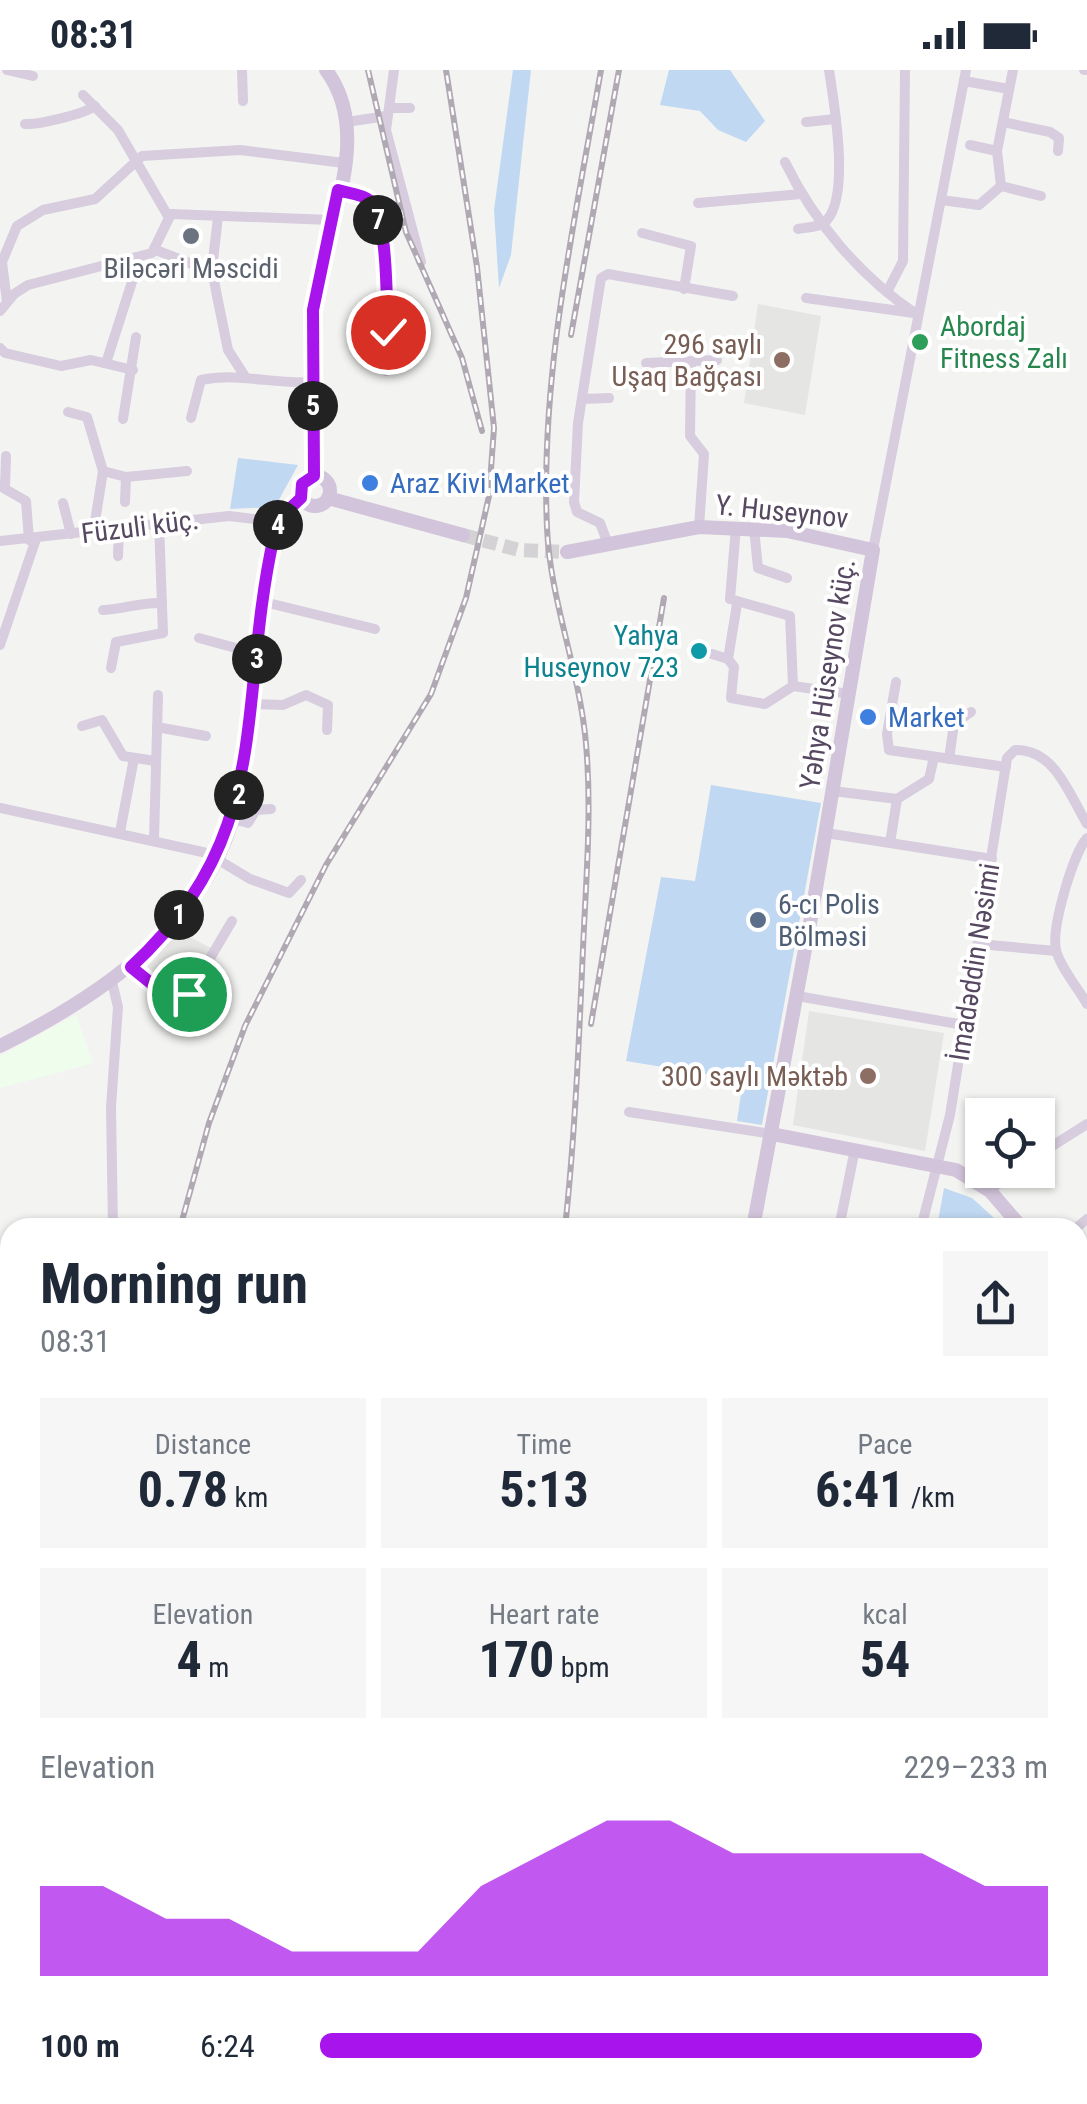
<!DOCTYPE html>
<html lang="en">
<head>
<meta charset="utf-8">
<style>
  body { margin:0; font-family:"Roboto Condensed",sans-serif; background:#f6f6f7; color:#1f2937; height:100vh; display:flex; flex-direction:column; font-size:38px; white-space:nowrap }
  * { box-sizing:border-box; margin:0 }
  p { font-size:32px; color:#747a83 }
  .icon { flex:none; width:55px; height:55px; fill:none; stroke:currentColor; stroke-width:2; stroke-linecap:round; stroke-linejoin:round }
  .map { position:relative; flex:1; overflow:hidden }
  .side { position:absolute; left:0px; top:1148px; width:1088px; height:888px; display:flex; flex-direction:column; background:#fff; border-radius:30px 30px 0 0; box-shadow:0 2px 8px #0004 }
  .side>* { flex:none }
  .tools { position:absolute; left:965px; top:1028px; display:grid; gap:20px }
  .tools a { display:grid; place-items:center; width:90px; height:90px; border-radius:0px; background:#fff; box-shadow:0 2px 8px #0004; font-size:50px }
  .pin { position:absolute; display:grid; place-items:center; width:85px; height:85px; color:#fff; margin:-42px; border:5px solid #fff; border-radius:50%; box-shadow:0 2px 10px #0007 }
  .km { position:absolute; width:50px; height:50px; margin:-25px; border-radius:50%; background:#222; color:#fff; font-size:28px; line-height:50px; text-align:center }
  .round { display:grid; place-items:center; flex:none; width:105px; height:105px; border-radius:0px; background:#f6f6f7 }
  .headline { display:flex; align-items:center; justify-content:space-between; height:170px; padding:0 40px }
  h1 { font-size:55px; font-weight:700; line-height:75px }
  .stats { display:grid; grid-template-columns:repeat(3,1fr); gap:15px; height:170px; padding:10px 40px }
  .stats div { display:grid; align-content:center; border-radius:0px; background:#f6f6f7; text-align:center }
  .stats b { font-size:50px; font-weight:700 }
  .stats small { font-size:28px; font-weight:400 }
  .stats p { font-size:28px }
  .chart { height:280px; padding:20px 40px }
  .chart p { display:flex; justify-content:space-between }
  .chart svg { width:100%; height:180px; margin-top:10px; fill:#a814ec; opacity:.7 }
  ul { padding:0 40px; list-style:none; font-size:32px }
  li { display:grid; grid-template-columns:160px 120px 1fr; align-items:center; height:75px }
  li i { height:25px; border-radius:12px; background:#a814ec }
  .status { display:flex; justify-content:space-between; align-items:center; height:70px; padding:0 50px; background:#fff; direction:ltr }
  .status svg { height:28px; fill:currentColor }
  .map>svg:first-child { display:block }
  .commercial { fill:#effdec }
  .education { fill:#e5e5e3 }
  .green { fill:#c0d8f1 }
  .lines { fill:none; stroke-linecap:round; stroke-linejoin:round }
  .secondary-tunnel { stroke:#d4d2d4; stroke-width:14; stroke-dasharray:14 7; stroke-linecap:butt }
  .street { stroke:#d7cdde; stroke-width:10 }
  .secondary { stroke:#d2c4da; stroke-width:14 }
  .rail-casing { stroke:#b0a8b3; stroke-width:6 }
  .rail { stroke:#fff; stroke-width:2.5; stroke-dasharray:8; stroke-linecap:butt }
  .route-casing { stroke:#fff; stroke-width:20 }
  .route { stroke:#a814ec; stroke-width:12 }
  .worship-dot { fill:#6b7280; stroke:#fff; stroke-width:4 }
  .leisure-dot { fill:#2e9e5b; stroke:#fff; stroke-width:4 }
  .education-dot { fill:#8d6e63; stroke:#fff; stroke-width:4 }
  .shop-dot { fill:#3f7fe0; stroke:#fff; stroke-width:4 }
  .culture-dot { fill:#0f9aa8; stroke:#fff; stroke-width:4 }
  .service-dot { fill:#5c6f8a; stroke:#fff; stroke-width:4 }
  .labels { text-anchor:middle; stroke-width:8; stroke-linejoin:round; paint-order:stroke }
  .worship-label { font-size:28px; fill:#5b616d; stroke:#fff }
  .leisure-label { font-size:28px; fill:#27864d; stroke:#fff; text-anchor:start }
  .education-label { font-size:28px; fill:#785e54; stroke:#fff; text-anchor:end }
  .shop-label { font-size:28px; fill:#366cbe; stroke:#fff; text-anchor:start }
  .street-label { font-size:28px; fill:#564860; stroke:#fff }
  .culture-label { font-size:28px; fill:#0d838f; stroke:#fff; text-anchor:end }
  .service-label { font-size:28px; fill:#4e5e75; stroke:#fff; text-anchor:start }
</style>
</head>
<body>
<div class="status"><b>08:31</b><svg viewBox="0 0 49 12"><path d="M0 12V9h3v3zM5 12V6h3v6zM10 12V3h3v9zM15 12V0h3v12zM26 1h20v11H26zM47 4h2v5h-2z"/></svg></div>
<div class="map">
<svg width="1087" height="2034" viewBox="0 0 1087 2034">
  <rect width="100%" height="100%" fill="#f3f4f1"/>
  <path class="commercial" d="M76,945L93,993L0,1018V986Z"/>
  <g class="education">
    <path d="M758,234L821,246L805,345L744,333Z"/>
    <path d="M178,861L211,878L187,918L179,920L145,900Z"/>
    <path d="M809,941L944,963L925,1081L793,1055Z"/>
  </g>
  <g class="green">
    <path d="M513,0H531L511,185L499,218L494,140Z"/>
    <path d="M669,0H730L765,51L746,72L718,60L700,41L660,35Z"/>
    <path d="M238,388L298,395L275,437L230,439Z"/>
    <path d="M711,715L821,733L762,1055L737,1051L743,1010L626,991L661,807L695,811Z"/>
    <path d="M944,1118L972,1128L1004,1157H937Z"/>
    <path d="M1078,1258L1087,1271V1649L1078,1647Z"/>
  </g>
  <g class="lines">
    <path class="secondary-tunnel" d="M463,465L519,480L567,482"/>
    <g class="street">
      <path d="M7,0L33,6"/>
      <path d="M242,0L243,31"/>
      <path d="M394,0L386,60L421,192"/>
      <path d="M1084,0H1087"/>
      <path d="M964,11L1009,19"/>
      <path d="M83,25L118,60L168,146"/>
      <path d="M389,38H410"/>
      <path d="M347,52L386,46"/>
      <path d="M806,52L836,49"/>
      <path d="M1003,52L1050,62L1059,68L1058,81"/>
      <path d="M25,54C38,55 84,44 95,36"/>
      <path d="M970,75L997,81"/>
      <path d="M785,92C814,152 860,206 916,244"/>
      <path d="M1001,116L1041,126"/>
      <path d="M338,121L368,129L382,170L386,301"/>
      <path d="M941,130L979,135L1001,116L997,81L1013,0"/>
      <path d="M698,133L801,124"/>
      <path d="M218,147L212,199L217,226L228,280L244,305"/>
      <path d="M798,159C807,157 821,158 827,150C850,124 834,33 829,0"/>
      <path d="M642,163L691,176L684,219"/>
      <path d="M156,180L197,196"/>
      <path d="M887,222L903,191L905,0"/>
      <path d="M806,228L914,243"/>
      <path d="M7,232L2,192L17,156L43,140L95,129L142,86L240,80L344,93"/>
      <path d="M0,241L14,224L28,215L152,183L171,144L331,150"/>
      <path d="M0,278L5,283L61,296L91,290L133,300"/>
      <path d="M691,292L690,366L704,384L699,457"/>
      <path d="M106,293L139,190"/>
      <path d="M646,293L717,290"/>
      <path d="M582,329L609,328"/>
      <path d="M68,342L87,347L103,401L126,407L187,401"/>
      <path d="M191,348L201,310C239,302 275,315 313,312"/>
      <path d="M123,349L136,267"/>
      <path d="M0,416L26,431L29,470"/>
      <path d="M5,417L6,386"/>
      <path d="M125,432L126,407"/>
      <path d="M63,433L71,464"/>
      <path d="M736,457L730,529L790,546L793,616L849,624"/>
      <path d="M94,458L103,401"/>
      <path d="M754,458L758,498L787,508"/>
      <path d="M0,471L229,446L279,452"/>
      <path d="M608,474L600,453L577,442L574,432L578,353L601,208L608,204L733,226"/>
      <path d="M873,480L966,0"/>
      <path d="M118,486L119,456"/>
      <path d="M264,532L375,559"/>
      <path d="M103,540C125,539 140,532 162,533"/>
      <path d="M199,568L258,584"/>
      <path d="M0,575L36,469"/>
      <path d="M712,584L728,589L734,597L731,628L765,634L793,616"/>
      <path d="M728,589L737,534"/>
      <path d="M111,598L116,572L163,563L159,453"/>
      <path d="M896,612L887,664L889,680L1006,697"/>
      <path d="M251,634L283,635L306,625L328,635L327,660"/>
      <path d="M82,656L102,650L123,686L155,691"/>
      <path d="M157,657L206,666"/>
      <path d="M949,689L954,654L971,642"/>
      <path d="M833,721L897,729L929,709L934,687"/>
      <path d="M0,738L207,783L250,809L289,823L301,810"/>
      <path d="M233,749L248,753L256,740L271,739"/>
      <path d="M120,762L134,688"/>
      <path d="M826,763L992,789"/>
      <path d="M1087,768C1073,784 1051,858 1056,880C1060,897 1078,918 1087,934"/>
      <path d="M154,769L158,625"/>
      <path d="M890,773L897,729"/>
      <path d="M978,874L1056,881"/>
      <path d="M131,897L152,914L189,924L232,851"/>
      <path d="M112,912L118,937L111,1037L113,1158"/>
      <path d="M797,926L964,955"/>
      <path d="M629,1042L772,1064"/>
      <path d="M1038,1085L1087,1054"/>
      <path d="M990,1121L1014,1100"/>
      <path d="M76,1153L82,1158"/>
      <path d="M839,1158L855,1079"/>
      <path d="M921,1158L950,1045L1007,688L1015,680C1055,679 1069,724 1087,754"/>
      <path d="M1076,1158L1087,1149"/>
      <path d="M0,1201L10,1206"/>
      <path d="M0,1431L10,1433"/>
      <path d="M0,1560L10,1561"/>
      <path d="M1078,1710H1087"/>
      <path d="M1078,1772L1087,1774"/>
      <path d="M834,2034L842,2025"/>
    </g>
    <g class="secondary">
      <path d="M313,406C313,353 308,298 313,245C319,169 378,69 326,0"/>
      <circle cx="315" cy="421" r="15"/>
      <path d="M328,428L463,465"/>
      <path d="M567,482L699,457L787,461L873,480L812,842L753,1158"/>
      <path d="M0,976C103,925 211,852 237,732C257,645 254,553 274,466L284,444L301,428"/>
      <path d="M772,1064L956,1100L990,1121L1022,1158"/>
      <path d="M1078,1235L1087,1249"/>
      <path d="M602,2034L604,2025"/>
    </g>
    <defs>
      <g id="rail">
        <path d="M368,0L406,162L462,288L482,361"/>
        <path d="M571,265L619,0"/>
        <path d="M591,954L664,528"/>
        <path d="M180,1158L209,1053L245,956L326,795L431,624L466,528L489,426L494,358L477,197L446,0"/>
        <path d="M565,1158C575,1065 579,971 583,878C586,810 592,741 586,674C580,601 550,531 547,458C540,304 575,150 601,0"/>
        <path d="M29,2034L30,2025"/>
        <path d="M419,2034L420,2025"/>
        <path d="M436,2034L438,2025"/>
      </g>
    </defs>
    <use href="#rail" class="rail-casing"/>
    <use href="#rail" class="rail"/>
  </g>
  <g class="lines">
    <defs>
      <path id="route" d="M189,924L152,914L131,897C276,764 236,636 274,466L284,444L301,428L302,414L314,406L313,240L338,120C347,123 362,124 369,130C389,147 386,235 388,262"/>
    </defs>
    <use href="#route" class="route-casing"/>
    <use href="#route" class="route"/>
  </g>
  <circle class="worship-dot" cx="191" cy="166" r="10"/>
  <circle class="leisure-dot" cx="920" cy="272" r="10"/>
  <g class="education-dot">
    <circle cx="782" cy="290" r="10"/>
    <circle cx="868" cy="1006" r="10"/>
  </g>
  <g class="shop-dot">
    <circle cx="370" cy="413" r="10"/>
    <circle cx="868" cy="647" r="10"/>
  </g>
  <circle class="culture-dot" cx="699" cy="581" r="10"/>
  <circle class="service-dot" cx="758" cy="850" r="10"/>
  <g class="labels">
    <g class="worship-label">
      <text x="191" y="208">Biləcəri Məscidi</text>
    </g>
    <g class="leisure-label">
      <text x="940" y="266">Abordaj<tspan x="940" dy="32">Fitness Zalı</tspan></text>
    </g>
    <g class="education-label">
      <text x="762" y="284">296 saylı<tspan x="762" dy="32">Uşaq Bağçası</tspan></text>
      <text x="848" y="1016">300 saylı Məktəb</text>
    </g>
    <g class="shop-label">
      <text x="390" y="423">Araz Kivi Market</text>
      <text x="888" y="657">Market</text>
    </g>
    <g class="street-label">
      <text transform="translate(782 441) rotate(6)" y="10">Y. Huseynov</text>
      <text transform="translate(140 456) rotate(-7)" y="10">Füzuli küç.</text>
      <text transform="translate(827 604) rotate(-81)" y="10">Yəhya Hüseynov küç.</text>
      <text transform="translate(974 892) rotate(-81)" y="10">İmadəddin Nəsimi</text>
    </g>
    <g class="culture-label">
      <text x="679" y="575">Yahya<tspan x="679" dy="32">Huseynov 723</tspan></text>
    </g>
    <g class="service-label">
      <text x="778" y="844">6-cı Polis<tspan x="778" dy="32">Bölməsi</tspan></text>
    </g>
  </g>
</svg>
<div class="tools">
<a><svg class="icon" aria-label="locate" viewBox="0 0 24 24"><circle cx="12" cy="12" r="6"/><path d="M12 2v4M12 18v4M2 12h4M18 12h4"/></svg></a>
</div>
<div class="pin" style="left:189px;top:924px;background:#1e9e55"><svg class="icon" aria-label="arrive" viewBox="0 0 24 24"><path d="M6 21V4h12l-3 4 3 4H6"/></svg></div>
<div class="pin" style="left:388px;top:262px;background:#d93025"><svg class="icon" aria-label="check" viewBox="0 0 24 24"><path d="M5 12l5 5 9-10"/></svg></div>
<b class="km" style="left:179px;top:845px">1</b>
<b class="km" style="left:239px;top:725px">2</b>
<b class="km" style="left:257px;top:589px">3</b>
<b class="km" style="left:278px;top:455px">4</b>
<b class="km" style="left:313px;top:336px">5</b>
<b class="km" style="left:378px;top:150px">7</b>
<section class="side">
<div class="headline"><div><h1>Morning run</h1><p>08:31</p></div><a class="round"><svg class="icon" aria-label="share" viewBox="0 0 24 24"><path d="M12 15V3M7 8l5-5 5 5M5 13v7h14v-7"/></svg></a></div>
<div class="stats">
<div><p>Distance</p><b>0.78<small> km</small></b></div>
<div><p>Time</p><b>5:13</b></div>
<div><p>Pace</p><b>6:41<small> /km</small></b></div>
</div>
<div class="stats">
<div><p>Elevation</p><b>4<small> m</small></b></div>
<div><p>Heart rate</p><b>170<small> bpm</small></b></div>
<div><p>kcal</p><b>54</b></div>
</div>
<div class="chart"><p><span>Elevation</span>229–233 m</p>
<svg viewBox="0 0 160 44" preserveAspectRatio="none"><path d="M0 44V22L10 22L20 30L30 30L40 38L50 38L60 38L70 22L80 14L90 6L100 6L110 14L120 14L130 14L140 14L150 22L160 22V44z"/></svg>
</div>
<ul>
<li><b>100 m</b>6:24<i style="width:91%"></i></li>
</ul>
</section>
</div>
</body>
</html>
